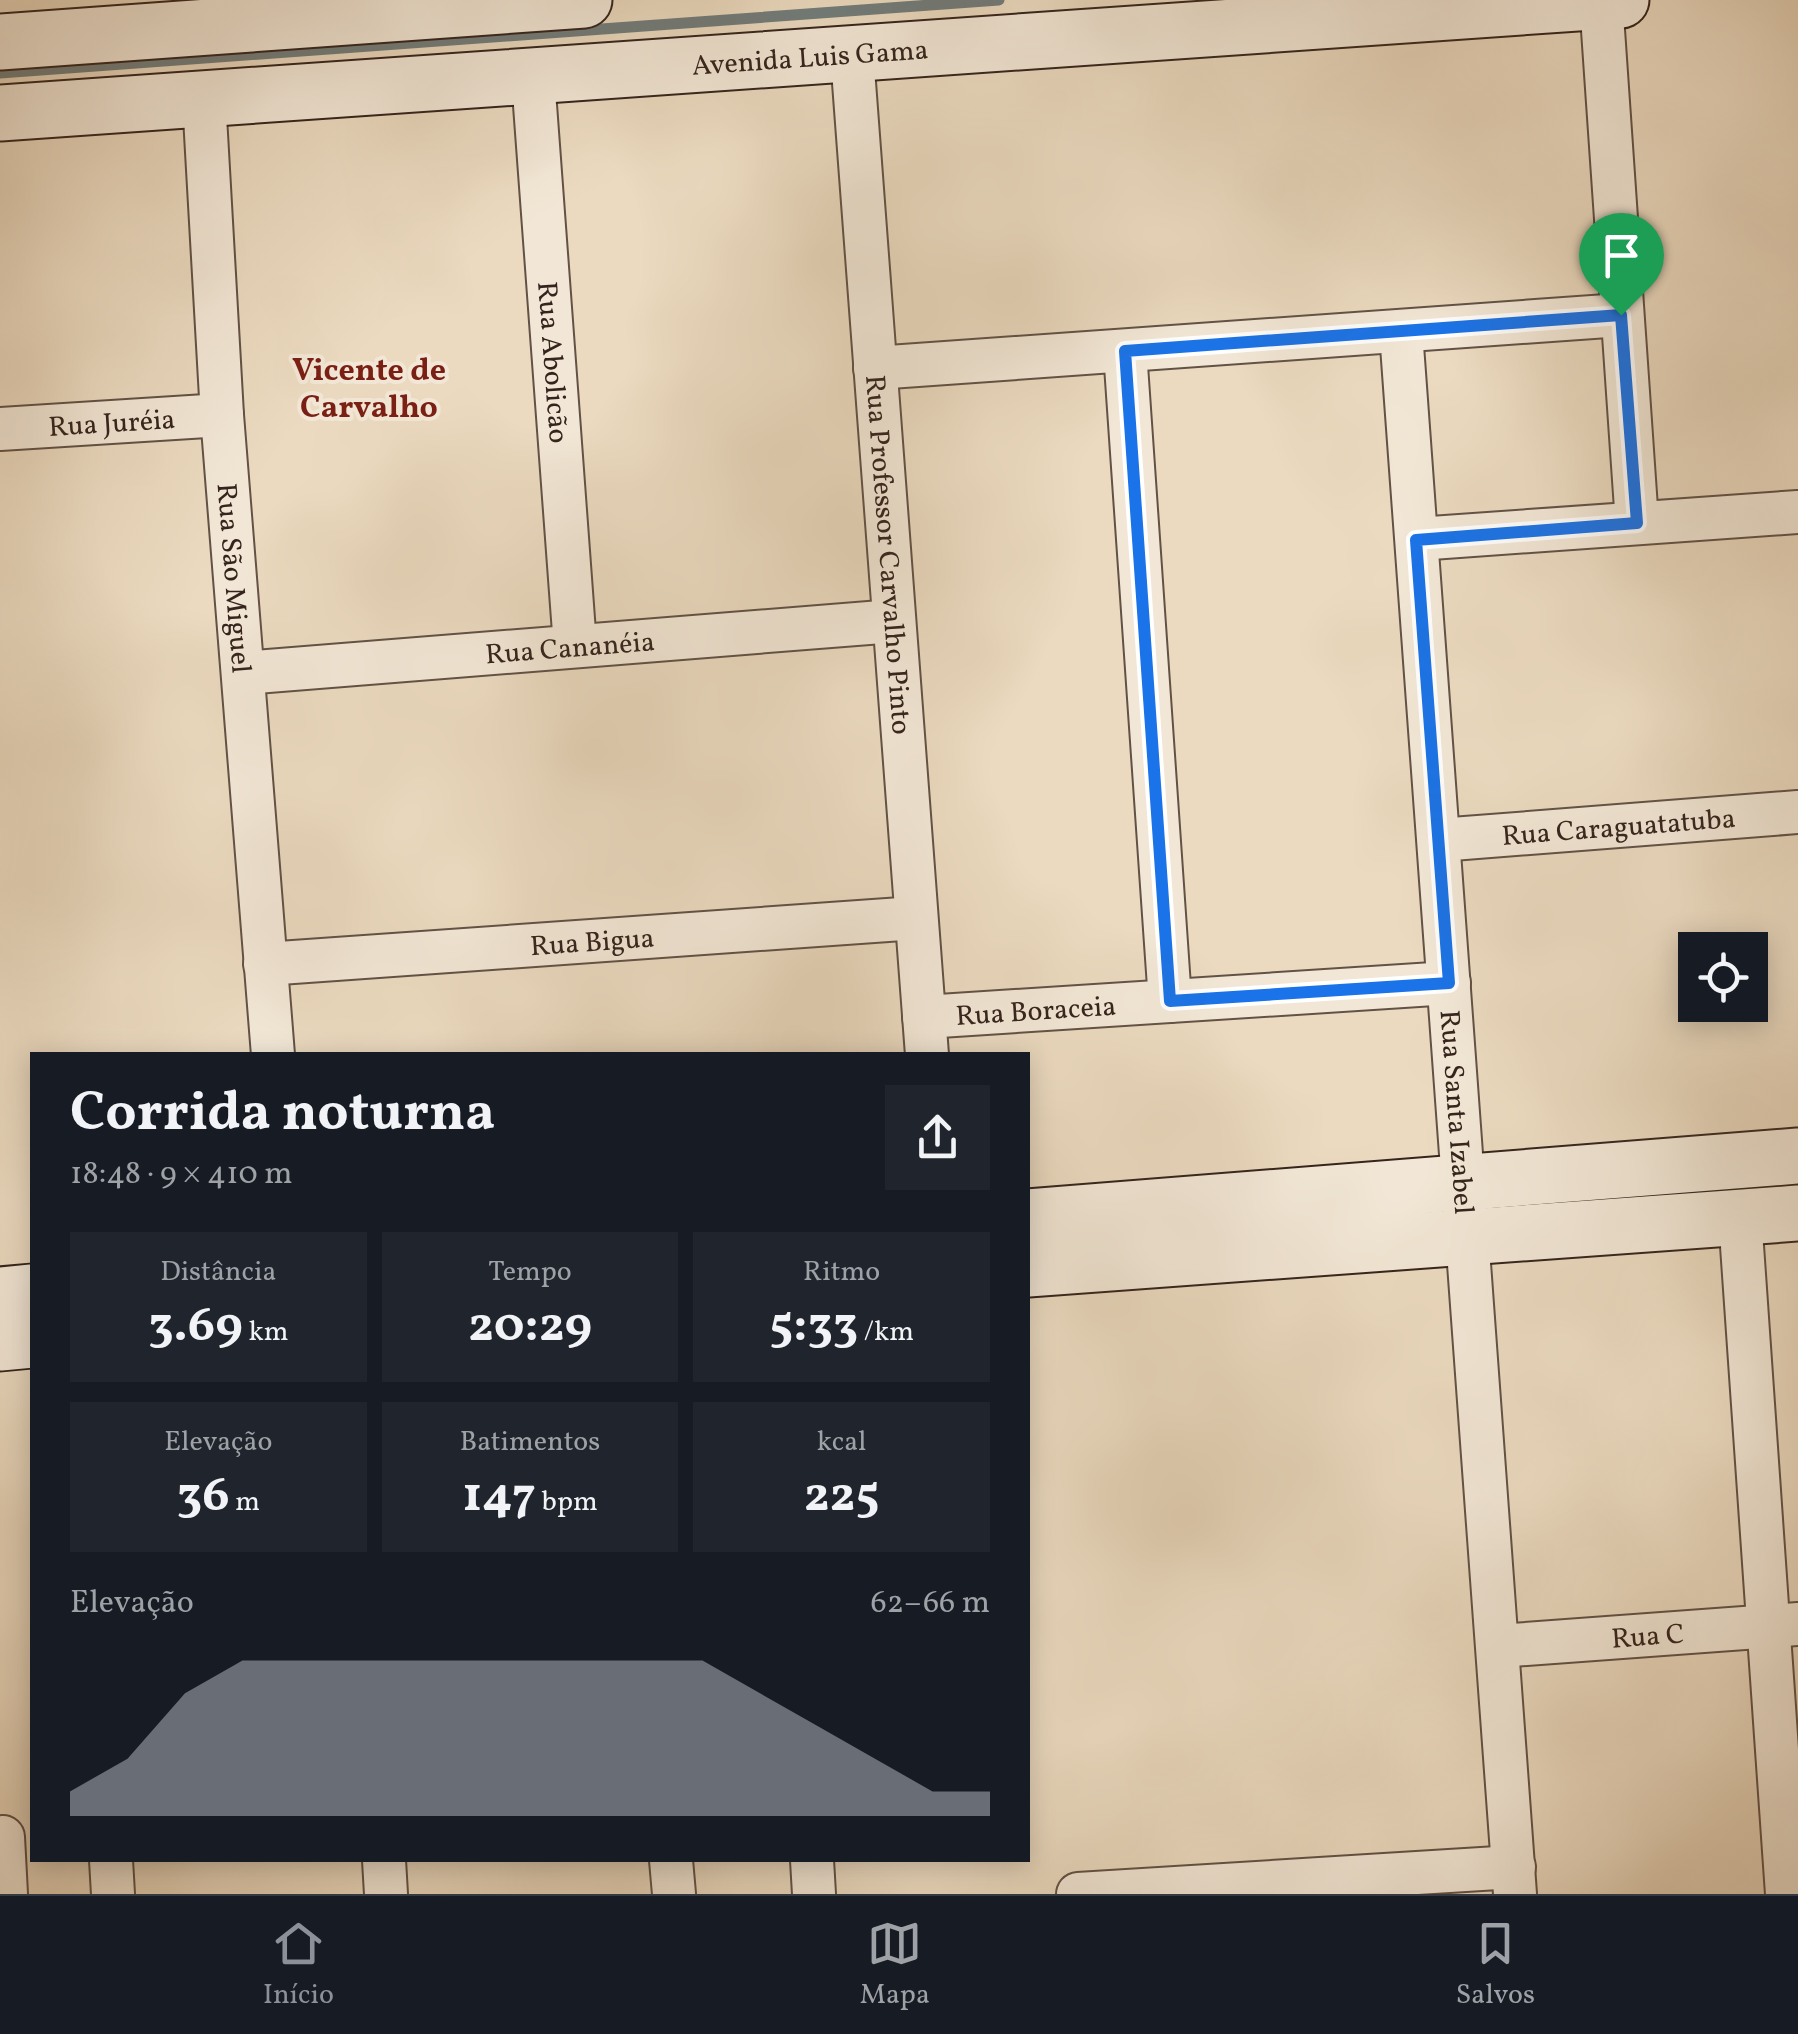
<!DOCTYPE html>
<html lang="pt">
<head>
<meta charset="utf-8">
<style>
  body { margin:0; font-family:Vollkorn,serif; background:#20242c; color:#f1f3f6; height:100vh; display:flex; flex-direction:column; font-size:38px; white-space:nowrap }
  * { box-sizing:border-box; margin:0 }
  p { font-size:32px; color:#9ea1a6 }
  .icon { flex:none; width:55px; height:55px; fill:none; stroke:currentColor; stroke-width:2; stroke-linecap:round; stroke-linejoin:round }
  .map { position:relative; flex:1; overflow:hidden }
  .panel { position:absolute; left:30px; top:1052px; width:1000px; height:810px; display:flex; flex-direction:column; background:#171b24; border-radius:0px; box-shadow:0 5px 25px #0003 }
  .panel>* { flex:none }
  .buttons { position:absolute; left:1678px; top:932px; display:grid; gap:20px }
  .buttons a { display:grid; place-items:center; width:90px; height:90px; border-radius:0px; background:#171b24; box-shadow:0 5px 25px #0003; font-size:50px }
  .pin { position:absolute; display:grid; place-items:center; width:85px; height:85px; color:#fff; margin:-102px -42px; border-radius:50% 50% 50% 0; rotate:-45deg; box-shadow:0 0 10px #0007 }
  .pin .icon { rotate:45deg }
  .round { display:grid; place-items:center; flex:none; width:105px; height:105px; border-radius:0px; background:#20242c }
  .overview { display:flex; align-items:center; justify-content:space-between; height:170px; padding:0 40px }
  h1 { font-size:55px; font-weight:700; line-height:75px }
  .figures { display:grid; grid-template-columns:repeat(3,1fr); gap:15px; height:170px; padding:10px 40px }
  .figures div { display:grid; align-content:center; border-radius:0px; background:#20242c; text-align:center }
  .figures b { font-size:50px; font-weight:700 }
  .figures small { font-size:28px; font-weight:400 }
  .figures p { font-size:28px }
  .chart { height:280px; padding:20px 40px }
  .chart p { display:flex; justify-content:space-between }
  .chart svg { width:100%; height:180px; margin-top:10px; fill:#8c9099; opacity:.7 }
  .tab-bar { display:flex; justify-content:space-around; align-items:center; height:140px; border-top:2px solid #363941; background:#171b24; font-size:28px; color:#9ea1a6 }
  .tab-bar a { display:grid; justify-items:center; gap:5px }
  .tab-bar .selected { color:#8c9099 }
  .map>svg:first-child { display:block }
  .lines { fill:none; stroke-linecap:round; stroke-linejoin:round }
  .stream { stroke:#727d7c; stroke-width:11 }
  .street-casing { stroke:#625246; stroke-width:46 }
  .secondary-casing { stroke:#35241d; stroke-width:59 }
  .street { stroke:#f2e7d6; stroke-width:42 }
  .secondary { stroke:#f2e7d6; stroke-width:55 }
  .route-casing { stroke:#fff; stroke-width:20 }
  .route { stroke:#1a73e8; stroke-width:12 }
  .labels { text-anchor:middle; stroke-width:8; stroke-linejoin:round; paint-order:stroke }
  .street-label { font-size:28px; fill:#35241d; stroke:#f2e7d6 }
  .quarter-label { font-size:32px; font-weight:bold; fill:#7a1f14; stroke:#f2e7d6 }
</style>
</head>
<body>
<div class="map">
<svg width="1798" height="1894" viewBox="0 0 1798 1894">
  <rect width="100%" height="100%" fill="#ebdac0"/>
  <filter id="stains"><feTurbulence type="fractalNoise" baseFrequency=".002" numOctaves="4"/><feColorMatrix values="0 0 0 0 .2 0 0 0 0 .09 0 0 0 0 .02 0 0 0 .5 -.17"/></filter>
  <radialGradient id="worn" r=".72"><stop offset=".6" stop-color="#630" stop-opacity="0"/><stop offset="1" stop-color="#630" stop-opacity=".3"/></radialGradient>
  <g class="lines">
    <path class="stream" d="M0,73L999,0"/>
    <defs>
      <g id="street">
        <path d="M1601,1L1637,523"/>
        <path id="s1" d="M852,56L927,1055"/>
        <path id="s2" d="M533,78L575,646"/>
        <path id="s3" d="M204,99L222,415L273,1055"/>
        <path id="s4" d="M1401,332L1515,1894"/>
        <path d="M1125,351L1170,1001"/>
        <path d="M875,368L1621,315"/>
        <path id="s5" d="M0,429L222,415"/>
        <path d="M1417,539L1798,512"/>
        <path id="s6" d="M243,673L894,621"/>
        <path id="s7" d="M1439,840L1798,812"/>
        <path id="s8" d="M265,964L916,918"/>
        <path id="s9" d="M924,1017L1449,983"/>
        <path d="M1740,1217L1787,1894"/>
        <path id="s10" d="M1498,1646L1798,1624"/>
        <path d="M3,1837L6,1894"/>
        <path d="M111,1860L113,1894"/>
        <path d="M384,1860L386,1894"/>
        <path d="M671,1860L674,1894"/>
        <path d="M812,1860L814,1894"/>
        <path d="M1078,1894L1514,1867"/>
      </g>
      <g id="secondary">
        <path d="M0,42L584,0"/>
        <path id="s11" d="M0,113L1621,0"/>
        <path d="M1028,1217L1798,1156"/>
        <path d="M1028,1269L1798,1213"/>
        <path d="M0,1295L32,1292"/>
        <path d="M0,1343L32,1340"/>
      </g>
    </defs>
    <use href="#street" class="street-casing"/>
    <use href="#secondary" class="secondary-casing"/>
    <use href="#street" class="street"/>
    <use href="#secondary" class="secondary"/>
  </g>
  <g class="lines">
    <defs>
      <path id="route" d="M1621,315L1637,523L1416,540L1449,983L1170,1001L1125,351Z"/>
    </defs>
    <use href="#route" class="route-casing"/>
    <use href="#route" class="route"/>
  </g>
  <g class="labels">
    <g class="street-label">
      <text dy="10" stroke="none"><textPath href="#s11" startOffset="812">Avenida Luis Gama</textPath></text>
      <text dy="10" stroke="none"><textPath href="#s2" startOffset="285">Rua Abolicão</textPath></text>
      <text dy="10" stroke="none"><textPath href="#s5" startOffset="112">Rua Juréia</textPath></text>
      <text dy="10" stroke="none"><textPath href="#s1" startOffset="500">Rua Professor Carvalho Pinto</textPath></text>
      <text dy="10" stroke="none"><textPath href="#s3" startOffset="480">Rua São Miguel</textPath></text>
      <text dy="10" stroke="none"><textPath href="#s6" startOffset="328">Rua Cananéia</textPath></text>
      <text dy="10" stroke="none"><textPath href="#s7" startOffset="180">Rua Caraguatatuba</textPath></text>
      <text dy="10" stroke="none"><textPath href="#s8" startOffset="328">Rua Bigua</textPath></text>
      <text dy="10" stroke="none"><textPath href="#s9" startOffset="112">Rua Boraceia</textPath></text>
      <text dy="10" stroke="none"><textPath href="#s4" startOffset="782">Rua Santa Izabel</textPath></text>
      <text dy="10" stroke="none"><textPath href="#s10" startOffset="150">Rua C</textPath></text>
    </g>
    <g class="quarter-label">
      <text x="369" y="380">Vicente de<tspan x="369" dy="37">Carvalho</tspan></text>
    </g>
  </g>
  <rect width="100%" height="100%" filter="url(#stains)"/>
  <rect width="100%" height="100%" fill="url(#worn)"/>
</svg>
<div class="buttons">
<a><svg class="icon" aria-label="locate" viewBox="0 0 24 24"><circle cx="12" cy="12" r="6"/><path d="M12 2v4M12 18v4M2 12h4M18 12h4"/></svg></a>
</div>
<div class="pin" style="left:1621px;top:315px;background:#1e9e55"><svg class="icon" aria-label="arrive" viewBox="0 0 24 24"><path d="M6 21V4h12l-3 4 3 4H6"/></svg></div>
<section class="panel">
<div class="overview"><div><h1>Corrida noturna</h1><p>18:48 · 9 × 410 m</p></div><a class="round"><svg class="icon" aria-label="share" viewBox="0 0 24 24"><path d="M12 15V3M7 8l5-5 5 5M5 13v7h14v-7"/></svg></a></div>
<div class="figures">
<div><p>Distância</p><b>3.69<small> km</small></b></div>
<div><p>Tempo</p><b>20:29</b></div>
<div><p>Ritmo</p><b>5:33<small> /km</small></b></div>
</div>
<div class="figures">
<div><p>Elevação</p><b>36<small> m</small></b></div>
<div><p>Batimentos</p><b>147<small> bpm</small></b></div>
<div><p>kcal</p><b>225</b></div>
</div>
<div class="chart"><p><span>Elevação</span>62–66 m</p>
<svg viewBox="0 0 160 44" preserveAspectRatio="none"><path d="M0 44V38L10 30L20 14L30 6L40 6L50 6L60 6L70 6L80 6L90 6L100 6L110 6L120 14L130 22L140 30L150 38L160 38V44z"/></svg>
</div>
</section>
</div>
<nav class="tab-bar">
<a class="selected"><svg class="icon" aria-label="home" viewBox="0 0 24 24"><path d="M3 11l9-7 9 7M6 9v11h12V9"/></svg>Início</a>
<a><svg class="icon" aria-label="map" viewBox="0 0 24 24"><path d="M3 6l6-2 6 2 6-2v14l-6 2-6-2-6 2zM9 4v14M15 6v14"/></svg>Mapa</a>
<a><svg class="icon" aria-label="saved" viewBox="0 0 24 24"><path d="M7 4h10v16l-5-4-5 4z"/></svg>Salvos</a>
</nav>
</body>
</html>
